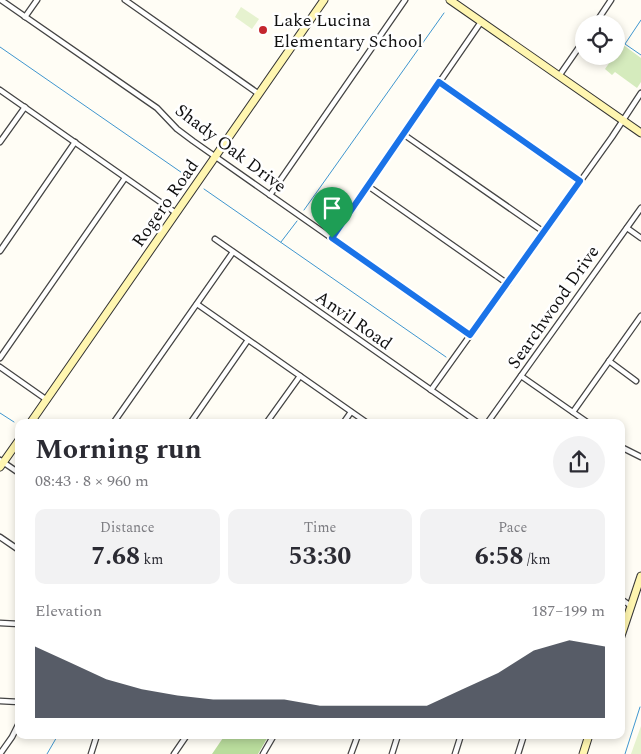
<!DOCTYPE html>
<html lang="en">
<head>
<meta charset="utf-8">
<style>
  body { margin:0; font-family:Spectral,serif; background:#f2f2f3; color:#2b2b33; height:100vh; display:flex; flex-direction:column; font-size:19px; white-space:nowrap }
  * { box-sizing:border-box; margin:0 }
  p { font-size:16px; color:#7c7c81 }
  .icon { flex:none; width:28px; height:28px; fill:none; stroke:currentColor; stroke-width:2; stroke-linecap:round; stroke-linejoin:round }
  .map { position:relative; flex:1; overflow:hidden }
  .drawer { position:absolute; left:15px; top:419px; width:610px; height:320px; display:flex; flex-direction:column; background:#fff; border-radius:10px; box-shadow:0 2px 8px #0003 }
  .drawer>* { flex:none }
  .controls { position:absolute; left:575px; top:15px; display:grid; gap:10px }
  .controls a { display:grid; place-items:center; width:50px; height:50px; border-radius:50%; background:#fff; box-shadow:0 2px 8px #0003; font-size:25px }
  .pin { position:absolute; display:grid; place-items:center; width:42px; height:42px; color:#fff; margin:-51px -21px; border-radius:50% 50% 50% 0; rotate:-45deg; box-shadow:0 0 5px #0007 }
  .pin .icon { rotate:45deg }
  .round { display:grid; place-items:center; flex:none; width:52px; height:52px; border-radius:26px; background:#f2f2f3 }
  .overview { display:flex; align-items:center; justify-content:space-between; height:85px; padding:0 20px }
  h1 { font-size:28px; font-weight:700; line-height:38px }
  .figures { display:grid; grid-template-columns:repeat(3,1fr); gap:8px; height:85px; padding:5px 20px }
  .figures div { display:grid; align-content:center; border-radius:10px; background:#f2f2f3; text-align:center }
  .figures b { font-size:25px; font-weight:700 }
  .figures small { font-size:14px; font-weight:400 }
  .figures p { font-size:14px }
  .chart { height:140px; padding:10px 20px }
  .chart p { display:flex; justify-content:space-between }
  .chart svg { width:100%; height:90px; margin-top:5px; fill:#111827; opacity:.7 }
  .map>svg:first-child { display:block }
  .green { fill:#d5ebbd }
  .forest { fill:#b9dc9c }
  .pitch { fill:#e6f2cf }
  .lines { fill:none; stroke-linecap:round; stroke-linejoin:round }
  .stream { stroke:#3f96cf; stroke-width:1 }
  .street-casing { stroke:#444; stroke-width:7 }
  .secondary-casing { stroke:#333; stroke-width:9 }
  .street { stroke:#fff; stroke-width:4.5 }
  .secondary { stroke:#fff6b0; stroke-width:7 }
  .route-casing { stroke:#fff; stroke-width:10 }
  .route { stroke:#1a73e8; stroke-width:6 }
  .poi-dot { fill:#c4262e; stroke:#fff; stroke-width:2 }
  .labels { text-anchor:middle; stroke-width:5; stroke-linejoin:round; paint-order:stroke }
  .poi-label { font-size:18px; fill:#111; stroke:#fff; text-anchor:start }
  .street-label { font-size:18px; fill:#111; stroke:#fff }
</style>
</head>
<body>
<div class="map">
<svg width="641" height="754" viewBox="0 0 641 754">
  <rect width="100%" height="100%" fill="#fffdf5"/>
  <path class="green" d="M622,44L641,58V82L637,88L615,72L612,75L605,69L614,56H616V52Z"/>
  <path class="forest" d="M225,735H269L258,754H212Z"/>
  <g class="pitch">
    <path d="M241,7L259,19L252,29L235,17Z"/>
    <path d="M641,726V754H631Z"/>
  </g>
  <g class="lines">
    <g class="stream">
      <path d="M641,20L625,44L641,55"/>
      <path d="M0,47L188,177"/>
      <path d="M204,189L446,357"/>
      <path d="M304,210L444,13"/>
      <path d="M281,242L297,221"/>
      <path d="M0,413L14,422"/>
      <path d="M47,754L58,735"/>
      <path d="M625,754L640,707"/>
    </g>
    <defs>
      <g id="street">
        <path d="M1,0L157,108L177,129L193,141L470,335"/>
        <path d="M125,0L259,94"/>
        <path d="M25,17L37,0"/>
        <path d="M595,24L611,0"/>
        <path d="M559,76L584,40"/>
        <path d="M439,82L580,181"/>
        <path d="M0,90L176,213"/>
        <path d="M403,134L544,232"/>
        <path d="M0,142L25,107"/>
        <path d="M368,186L508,284"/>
        <path d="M270,195L405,0"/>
        <path d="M627,228L641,238"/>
        <path d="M332,238L481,22"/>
        <path d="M215,239L477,422"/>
        <path d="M0,251L75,142"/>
        <path d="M197,304L366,422"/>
        <path d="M0,358L125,178"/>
        <path d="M609,361L636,381"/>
        <path d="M0,367L47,400"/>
        <path d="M521,376L587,422"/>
        <path d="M431,390L612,137L641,93"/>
        <path d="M573,412L641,316"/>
        <path d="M114,422L233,252"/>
        <path d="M191,422L248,340"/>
        <path d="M267,422L300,376"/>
        <path d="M344,422L351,412"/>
        <path d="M488,422L641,208"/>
        <path d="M621,447L641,457"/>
        <path d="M0,460L19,473"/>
        <path d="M0,537L19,550"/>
        <path d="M621,599L631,606"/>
        <path d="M0,623L19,624"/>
        <path d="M0,701L19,702"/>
        <path d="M0,754L12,737L19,723"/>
        <path d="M91,754L97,735"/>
        <path d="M174,754L187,735"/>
        <path d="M263,754L274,735"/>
        <path d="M351,754L358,735"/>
        <path d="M392,754L398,735"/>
        <path d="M455,754L461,735"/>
        <path d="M518,754L524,735"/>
      </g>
      <g id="secondary">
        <path d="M450,0L641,133"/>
        <path d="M31,422L324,0"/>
        <path d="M0,467L19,440"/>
        <path d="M621,636L641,576"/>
        <path d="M583,754L589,735"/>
      </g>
    </defs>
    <use href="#street" class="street-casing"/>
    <use href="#secondary" class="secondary-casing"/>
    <use href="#street" class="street"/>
    <use href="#secondary" class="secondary"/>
  </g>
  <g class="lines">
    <defs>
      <path id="route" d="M439,82L580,181L470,335L332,238Z"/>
    </defs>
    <use href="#route" class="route-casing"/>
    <use href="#route" class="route"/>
  </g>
  <circle class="poi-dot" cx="263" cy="30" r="5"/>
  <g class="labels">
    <g class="poi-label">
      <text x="273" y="26">Lake Lucina<tspan x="273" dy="21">Elementary School</tspan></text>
    </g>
    <g class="street-label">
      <text transform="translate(231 148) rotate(37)" y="6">Shady Oak Drive</text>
      <text transform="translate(165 203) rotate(-55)" y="6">Rogero Road</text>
      <text transform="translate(553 307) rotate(-55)" y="6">Searchwood Drive</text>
      <text transform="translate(354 320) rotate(35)" y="6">Anvil Road</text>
    </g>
  </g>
</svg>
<div class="controls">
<a><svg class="icon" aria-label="locate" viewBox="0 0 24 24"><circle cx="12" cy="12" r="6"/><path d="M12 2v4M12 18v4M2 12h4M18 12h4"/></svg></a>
</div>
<div class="pin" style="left:332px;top:238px;background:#1e9e55"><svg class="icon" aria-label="arrive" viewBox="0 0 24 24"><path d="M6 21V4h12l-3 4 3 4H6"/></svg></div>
<section class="drawer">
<div class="overview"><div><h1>Morning run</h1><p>08:43 · 8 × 960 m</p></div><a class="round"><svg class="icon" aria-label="share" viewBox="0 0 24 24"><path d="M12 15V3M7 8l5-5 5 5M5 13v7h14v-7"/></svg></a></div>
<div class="figures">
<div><p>Distance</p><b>7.68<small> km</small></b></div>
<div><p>Time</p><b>53:30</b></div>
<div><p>Pace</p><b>6:58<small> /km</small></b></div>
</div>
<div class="chart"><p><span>Elevation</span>187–199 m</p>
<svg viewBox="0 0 160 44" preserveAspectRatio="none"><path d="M0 44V9L10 17L20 25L30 30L40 33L50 35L60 35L70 35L80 38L90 38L100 38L110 38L120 30L130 22L140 11L150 6L160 9V44z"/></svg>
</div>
</section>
</div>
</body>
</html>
